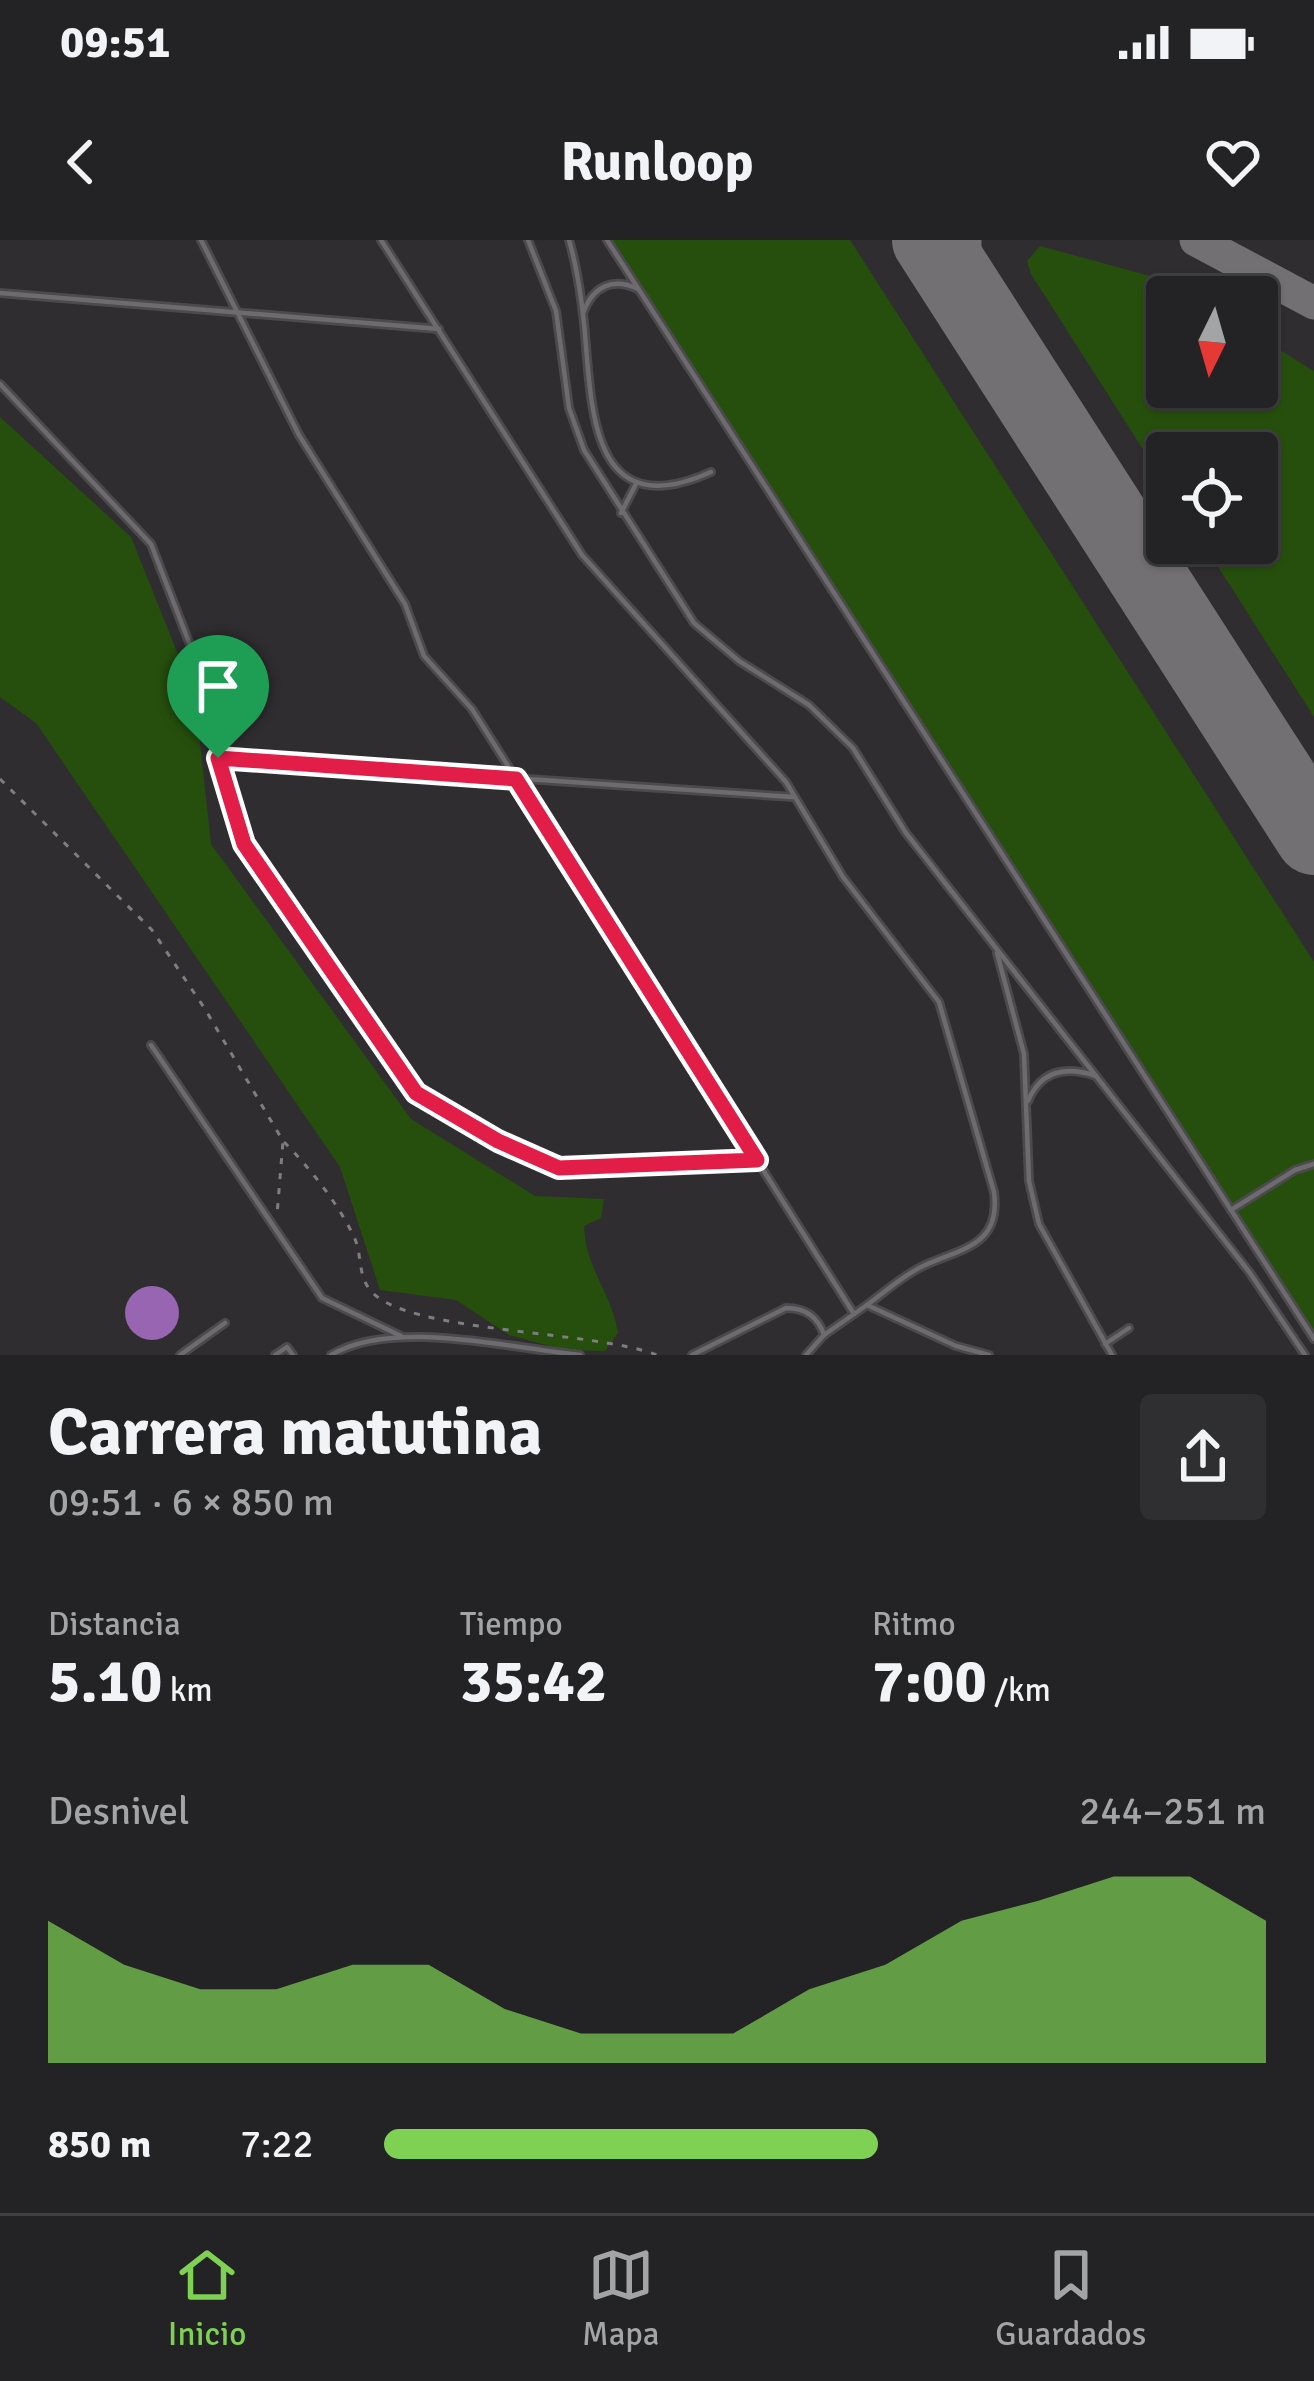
<!DOCTYPE html>
<html lang="es">
<head>
<meta charset="utf-8">
<style>
  body { margin:0; font-family:Signika,sans-serif; background:#2f2f31; color:#f1f3f6; height:100vh; display:flex; flex-direction:column; font-size:45px; white-space:nowrap }
  * { box-sizing:border-box; margin:0 }
  p { font-size:39px; color:#a3a4a6 }
  .icon { flex:none; width:66px; height:66px; fill:none; stroke:currentColor; stroke-width:2; stroke-linecap:round; stroke-linejoin:round }
  .map { position:relative; height:1115px; overflow:hidden }
  .panel { display:flex; flex-direction:column; background:#232224; flex:1 }
  .panel>* { flex:none }
  .needle { width:78px; rotate:185deg }
  .controls { position:absolute; left:1146px; top:36px; display:grid; gap:24px }
  .controls a { display:grid; place-items:center; width:132px; height:132px; border-radius:12px; background:#232224; box-shadow:0 3px 9px #0004,0 0 0 3px #403f41; font-size:60px }
  .pin { position:absolute; display:grid; place-items:center; width:102px; height:102px; color:#fff; margin:-123px -51px; border-radius:50% 50% 50% 0; rotate:-45deg; box-shadow:0 0 12px #0007 }
  .pin .icon { rotate:45deg }
  .round { display:grid; place-items:center; flex:none; width:126px; height:126px; border-radius:12px; background:#2f2f31 }
  .head { display:flex; align-items:center; justify-content:space-between; height:204px; padding:0 48px }
  h1 { font-size:66px; font-weight:700; line-height:90px }
  .stats { display:grid; grid-template-columns:repeat(3,1fr); gap:18px; height:204px; padding:12px 48px }
  .stats div { display:grid; align-content:center }
  .stats b { font-size:60px; font-weight:700 }
  .stats small { font-size:33px; font-weight:400 }
  .stats p { font-size:33px }
  .chart { height:336px; padding:24px 48px }
  .chart p { display:flex; justify-content:space-between }
  .chart svg { width:100%; height:216px; margin-top:12px; fill:#7ed153; opacity:.7 }
  ul { padding:0 48px; list-style:none; font-size:39px }
  li { display:grid; grid-template-columns:192px 144px 1fr; align-items:center; height:90px }
  li i { height:30px; border-radius:15px; background:#7ed153 }
  .status { display:flex; justify-content:space-between; align-items:center; height:84px; padding:0 60px; background:#232224; direction:ltr }
  .status svg { height:33px; fill:currentColor }
  header { display:flex; justify-content:space-between; align-items:center; height:156px; padding:0 48px; background:#232224; font-size:54px; font-weight:700 }
  .tab-bar { display:flex; justify-content:space-around; align-items:center; height:168px; border-top:3px solid #403f41; background:#232224; font-size:33px; color:#a3a4a6 }
  .tab-bar a { display:grid; justify-items:center; gap:6px }
  .tab-bar .active { color:#7ed153 }
  .map>svg:first-child { display:block }
  .green { fill:#264f0d }
  .water { fill:#9765b1 }
  .lines { fill:none; stroke-linecap:round; stroke-linejoin:round }
  .taxiway { stroke:#727073; stroke-width:33 }
  .runway { stroke:#727073; stroke-width:78 }
  .service-casing { stroke:#4c4a4d; stroke-width:10 }
  .path { stroke:#7e7d7f; stroke-width:3; stroke-dasharray:6 9; stroke-linecap:butt }
  .service { stroke:#6d6b6f; stroke-width:4.5 }
  .route-casing { stroke:#fff; stroke-width:24 }
  .route { stroke:#e11d48; stroke-width:15 }
</style>
</head>
<body>
<div class="status"><b>09:51</b><svg viewBox="0 0 49 12"><path d="M0 12V9h3v3zM5 12V6h3v6zM10 12V3h3v9zM15 12V0h3v12zM26 1h20v11H26zM47 4h2v5h-2z"/></svg></div>
<header><svg class="icon" aria-label="back" viewBox="0 0 24 24"><path d="M15 5l-7 7 7 7"/></svg>Runloop<svg class="icon" aria-label="heart" viewBox="0 0 24 24"><path d="M12 20l-8-8c-3-5 5-10 8-4 3-6 11-1 8 4z"/></svg></header>
<div class="map">
<svg width="1314" height="1115" viewBox="0 0 1314 1115">
  <rect width="100%" height="100%" fill="#2f2d30"/>
  <g class="green">
    <path d="M607,0H850L1314,722V1099Z"/>
    <path d="M1040,6L1150,36L1188,57H1167V147H1257V96L1314,131V477L1203,303H1257V213H1167V247L1031,34L1027,21Z"/>
    <path d="M0,177L131,297L195,457L211,604L411,879L535,956L604,959L601,978L584,986C586,1031 611,1050 618,1093L605,1111L564,1110L509,1095L456,1060L380,1050L340,927L36,483L0,457Z"/>
  </g>
  <circle class="water" cx="152" cy="1073" r="27"/>
  <g class="lines">
    <g class="taxiway">
      <path d="M1196,0L1314,63"/>
      <path d="M965,54V0"/>
      <path d="M1265,520L1314,573"/>
    </g>
    <path class="runway" d="M931,0L1314,596"/>
    <defs>
      <g id="service">
        <path d="M201,0L299,195L405,364L424,416L472,469L854,1074"/>
        <path d="M381,0L582,315L786,542L843,637L939,762L994,952C1001,1006 962,1008 923,1026C902,1036 885,1052 867,1065"/>
        <path d="M528,0L556,71L569,168L584,210L694,383L739,421L809,465L853,508L906,593L1250,1033L1305,1115"/>
        <path d="M569,0C577,27 581,55 584,83C592,165 588,287 711,232"/>
        <path d="M607,0L1314,1099"/>
        <path d="M0,53L439,89"/>
        <path d="M583,73C593,46 613,37 638,49"/>
        <path d="M0,144L151,304L209,454L228,561L240,597L396,831L428,861L559,928L757,920"/>
        <path d="M621,273L637,242"/>
        <path d="M218,518L793,557"/>
        <path d="M997,713L1024,814L1029,941L1039,984L1112,1115"/>
        <path d="M151,805L322,1058L401,1096"/>
        <path d="M1028,861C1041,830 1066,826 1096,836"/>
        <path d="M1231,970L1295,930L1314,924"/>
        <path d="M824,1095L867,1065L956,1106L989,1115"/>
        <path d="M1105,1104L1129,1088"/>
        <path d="M180,1115L225,1083"/>
        <path d="M275,1115L287,1107L293,1115"/>
        <path d="M331,1115C392,1078 510,1108 580,1115"/>
        <path d="M692,1115L786,1068C806,1068 818,1077 824,1095L806,1115"/>
      </g>
    </defs>
    <use href="#service" class="service-casing"/>
    <g class="path">
      <path d="M0,539L152,690L205,769L283,901L277,975"/>
      <path d="M284,902C310,928 340,966 355,999C362,1016 358,1037 371,1051C406,1093 593,1090 657,1115"/>
    </g>
    <use href="#service" class="service"/>
  </g>
  <g class="lines">
    <defs>
      <path id="route" d="M218,518L516,539L757,920L559,928L498,901L416,853L244,604Z"/>
    </defs>
    <use href="#route" class="route-casing"/>
    <use href="#route" class="route"/>
  </g>
</svg>
<div class="controls">
<a><svg class="needle" viewBox="-14 -14 28 28"><path d="M0-13l5 13h-10z" fill="#e53935"/><path d="M0 13l5-13h-10z" fill="#a3a4a6"/></svg></a>
<a><svg class="icon" aria-label="locate" viewBox="0 0 24 24"><circle cx="12" cy="12" r="6"/><path d="M12 2v4M12 18v4M2 12h4M18 12h4"/></svg></a>
</div>
<div class="pin" style="left:218px;top:518px;background:#1e9e55"><svg class="icon" aria-label="arrive" viewBox="0 0 24 24"><path d="M6 21V4h12l-3 4 3 4H6"/></svg></div>
</div>
<section class="panel">
<div class="head"><div><h1>Carrera matutina</h1><p>09:51 · 6 × 850 m</p></div><a class="round"><svg class="icon" aria-label="share" viewBox="0 0 24 24"><path d="M12 15V3M7 8l5-5 5 5M5 13v7h14v-7"/></svg></a></div>
<div class="stats">
<div><p>Distancia</p><b>5.10<small> km</small></b></div>
<div><p>Tiempo</p><b>35:42</b></div>
<div><p>Ritmo</p><b>7:00<small> /km</small></b></div>
</div>
<div class="chart"><p><span>Desnivel</span>244–251 m</p>
<svg viewBox="0 0 160 44" preserveAspectRatio="none"><path d="M0 44V15L10 24L20 29L30 29L40 24L50 24L60 33L70 38L80 38L90 38L100 29L110 24L120 15L130 11L140 6L150 6L160 15V44z"/></svg>
</div>
<ul>
<li><b>850 m</b>7:22<i style="width:56%"></i></li>
</ul>
</section>
<nav class="tab-bar">
<a class="active"><svg class="icon" aria-label="home" viewBox="0 0 24 24"><path d="M3 11l9-7 9 7M6 9v11h12V9"/></svg>Inicio</a>
<a><svg class="icon" aria-label="map" viewBox="0 0 24 24"><path d="M3 6l6-2 6 2 6-2v14l-6 2-6-2-6 2zM9 4v14M15 6v14"/></svg>Mapa</a>
<a><svg class="icon" aria-label="saved" viewBox="0 0 24 24"><path d="M7 4h10v16l-5-4-5 4z"/></svg>Guardados</a>
</nav>
</body>
</html>
